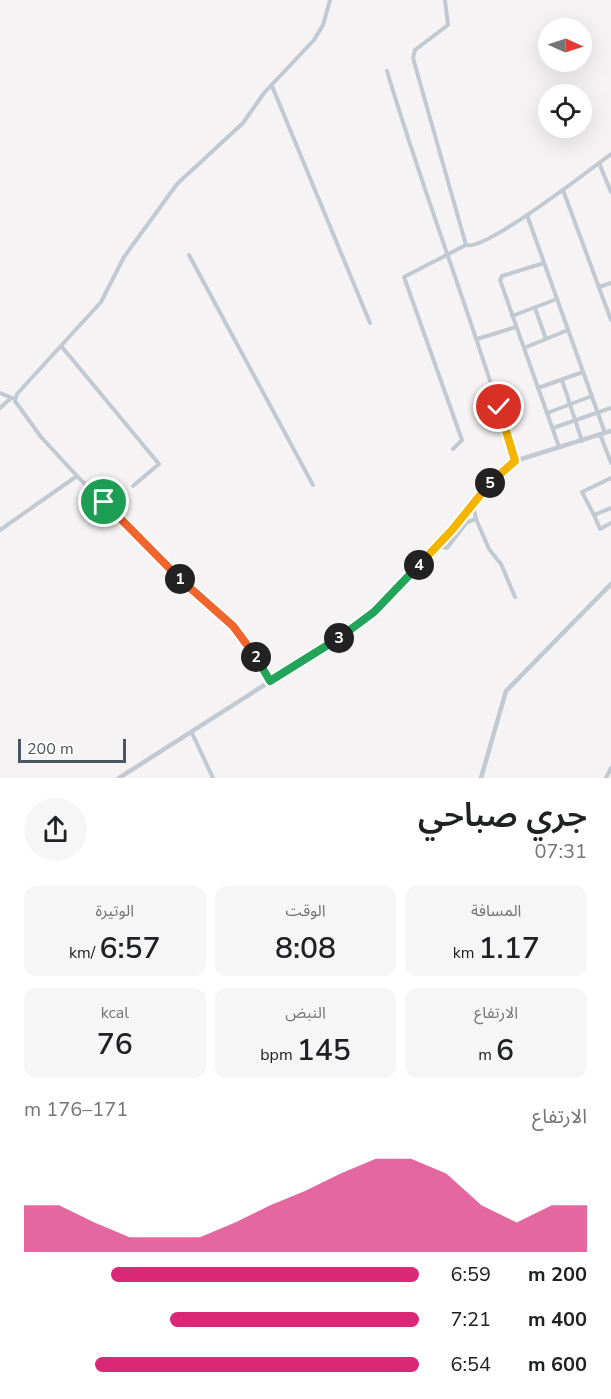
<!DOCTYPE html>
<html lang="ar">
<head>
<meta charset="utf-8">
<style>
  body { margin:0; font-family:"Nunito Sans","Noto Sans Arabic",sans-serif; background:#f6f6f6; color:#202124; direction:rtl; height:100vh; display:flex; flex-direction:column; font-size:22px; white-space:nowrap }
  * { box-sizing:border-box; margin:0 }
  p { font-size:20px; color:#757577 }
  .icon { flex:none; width:33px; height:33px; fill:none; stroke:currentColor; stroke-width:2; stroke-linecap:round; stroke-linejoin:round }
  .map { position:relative; height:778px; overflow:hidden; direction:ltr }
  .drawer { display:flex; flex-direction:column; background:#fff; flex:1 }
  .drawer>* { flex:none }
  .needle { width:39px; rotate:93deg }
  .fabs { position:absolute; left:538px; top:18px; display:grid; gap:12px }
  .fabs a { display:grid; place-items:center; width:54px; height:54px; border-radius:50%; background:#fff; box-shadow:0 6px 24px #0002; font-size:30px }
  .scale { position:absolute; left:18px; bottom:15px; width:108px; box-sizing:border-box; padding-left:6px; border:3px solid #4a5661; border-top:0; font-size:16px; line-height:21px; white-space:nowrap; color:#4a5661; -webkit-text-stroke:4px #fff; paint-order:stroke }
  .pin { position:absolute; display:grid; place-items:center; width:51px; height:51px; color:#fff; margin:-26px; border:3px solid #fff; border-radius:50%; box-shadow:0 2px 6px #0007 }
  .km { position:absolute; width:30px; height:30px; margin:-15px; border-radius:50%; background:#222; color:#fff; font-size:16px; line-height:30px; text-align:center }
  .round { display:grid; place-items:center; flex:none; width:63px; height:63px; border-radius:32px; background:#f6f6f6 }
  .headline { display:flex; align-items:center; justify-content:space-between; height:102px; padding:0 24px }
  h1 { font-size:33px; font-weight:600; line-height:45px }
  .figures { display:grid; grid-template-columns:repeat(3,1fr); gap:9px; height:102px; padding:6px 24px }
  .figures div { display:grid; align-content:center; border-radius:12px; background:#f6f6f6; text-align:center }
  .figures b { font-size:30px; font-weight:600 }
  .figures small { font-size:16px; font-weight:400 }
  .figures p { font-size:16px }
  .chart { height:168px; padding:12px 24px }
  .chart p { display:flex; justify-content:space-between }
  .chart svg { width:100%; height:108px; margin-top:6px; fill:#db2777; opacity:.7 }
  ul { padding:0 24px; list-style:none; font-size:20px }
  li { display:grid; grid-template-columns:96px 72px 1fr; align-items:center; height:45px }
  li i { height:15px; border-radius:8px; background:#db2777 }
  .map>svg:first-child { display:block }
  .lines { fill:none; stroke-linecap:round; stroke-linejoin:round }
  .minor { stroke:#c1cad2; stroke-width:4 }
  .tertiary { stroke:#c1cad2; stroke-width:4.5 }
  .split-1-casing { stroke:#fff; stroke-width:12 }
  .split-2-casing { stroke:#fff; stroke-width:12 }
  .split-3-casing { stroke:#fff; stroke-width:12 }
  .split-4-casing { stroke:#fff; stroke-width:12 }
  .split-5-casing { stroke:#fff; stroke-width:12 }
  .split-6-casing { stroke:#fff; stroke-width:12 }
  .split-1 { stroke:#f0652b; stroke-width:8 }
  .split-2 { stroke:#f0652b; stroke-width:8 }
  .split-3 { stroke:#22a559; stroke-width:8 }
  .split-4 { stroke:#22a559; stroke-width:8 }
  .split-5 { stroke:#f5b400; stroke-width:8 }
  .split-6 { stroke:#f5b400; stroke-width:8 }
</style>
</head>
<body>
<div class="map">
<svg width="611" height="778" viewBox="0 0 611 778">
  <rect width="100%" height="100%" fill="#f5f3f3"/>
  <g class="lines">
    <g class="minor">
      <path d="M445,0L448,25L415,50L413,58L466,245C484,252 591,169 611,154"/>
      <path d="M387,71C426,202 477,330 515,461"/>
      <path d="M272,86L370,323"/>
      <path d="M599,163L611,192"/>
      <path d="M563,190L611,320"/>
      <path d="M527,215L605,433"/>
      <path d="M189,255L313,485"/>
      <path d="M544,263L502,276L500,280L559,447"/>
      <path d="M599,287L611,283"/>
      <path d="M535,308L546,339"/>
      <path d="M512,316L557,299"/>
      <path d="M477,339L516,327"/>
      <path d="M62,347L159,464L133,486"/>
      <path d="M524,348L568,330"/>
      <path d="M562,380L582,441"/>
      <path d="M538,388L583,372"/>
      <path d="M0,393L15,399"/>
      <path d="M0,408L11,398"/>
      <path d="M547,413L592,396"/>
      <path d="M553,428L611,408"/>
      <path d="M600,434L611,463"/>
      <path d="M453,449L462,440L404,277L466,245"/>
      <path d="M611,478L582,492L594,515L611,508"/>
      <path d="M473,505L476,519"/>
      <path d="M594,515L600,529L611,523"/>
      <path d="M0,530L77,476"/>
      <path d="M436,546L447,548L467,522L476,519L489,549L501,564L515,597"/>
      <path d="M270,681L233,626L174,573L77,476L41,437L15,401L17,394L101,302L124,257L177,184L243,123L264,93L314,40L323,25L330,0"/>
      <path d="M192,733L213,778"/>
      <path d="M606,778L611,768"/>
    </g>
    <g class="tertiary">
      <path d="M119,778L363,622L452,530L484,489L515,461L611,431"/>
      <path d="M481,778L506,691L611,584"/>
    </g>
  </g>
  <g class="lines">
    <defs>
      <path id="split-1" d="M104,502L180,579"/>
      <path id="split-2" d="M180,579L233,626L256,657"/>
      <path id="split-3" d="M256,657L270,681L339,638"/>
      <path id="split-4" d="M339,638L374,612L419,565"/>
      <path id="split-5" d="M419,565L452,530L490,483"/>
      <path id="split-6" d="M490,483L515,461L499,407"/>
    </defs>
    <use href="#split-1" class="split-1-casing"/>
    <use href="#split-2" class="split-2-casing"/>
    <use href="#split-3" class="split-3-casing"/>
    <use href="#split-4" class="split-4-casing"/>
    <use href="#split-5" class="split-5-casing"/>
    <use href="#split-6" class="split-6-casing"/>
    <use href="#split-1" class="split-1"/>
    <use href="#split-2" class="split-2"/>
    <use href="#split-3" class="split-3"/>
    <use href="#split-4" class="split-4"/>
    <use href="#split-5" class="split-5"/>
    <use href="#split-6" class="split-6"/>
  </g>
</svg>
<div class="fabs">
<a><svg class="needle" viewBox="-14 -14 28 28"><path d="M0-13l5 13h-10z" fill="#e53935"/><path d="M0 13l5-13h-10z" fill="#757577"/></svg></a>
<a><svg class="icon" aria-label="locate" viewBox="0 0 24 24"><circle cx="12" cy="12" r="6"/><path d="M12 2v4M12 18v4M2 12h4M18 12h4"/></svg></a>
</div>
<div class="scale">200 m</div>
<div class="pin" style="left:104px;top:502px;background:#1e9e55"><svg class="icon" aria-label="arrive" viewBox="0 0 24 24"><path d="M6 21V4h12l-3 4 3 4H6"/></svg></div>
<div class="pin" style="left:499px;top:407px;background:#d93025"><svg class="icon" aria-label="check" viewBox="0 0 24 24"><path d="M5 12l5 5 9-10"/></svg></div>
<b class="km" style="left:180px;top:579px">1</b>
<b class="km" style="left:256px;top:657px">2</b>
<b class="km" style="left:339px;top:638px">3</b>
<b class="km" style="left:419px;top:565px">4</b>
<b class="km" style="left:490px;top:483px">5</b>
</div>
<section class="drawer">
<div class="headline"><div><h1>جري صباحي</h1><p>07:31</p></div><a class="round"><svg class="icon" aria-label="share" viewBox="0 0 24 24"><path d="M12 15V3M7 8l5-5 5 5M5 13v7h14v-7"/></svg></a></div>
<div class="figures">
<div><p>المسافة</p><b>1.17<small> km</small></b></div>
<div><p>الوقت</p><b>8:08</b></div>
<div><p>الوتيرة</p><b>6:57<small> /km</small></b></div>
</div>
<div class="figures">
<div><p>الارتفاع</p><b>6<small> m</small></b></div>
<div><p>النبض</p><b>145<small> bpm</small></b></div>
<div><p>kcal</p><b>76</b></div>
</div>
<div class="chart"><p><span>الارتفاع</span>171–176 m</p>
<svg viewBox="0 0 160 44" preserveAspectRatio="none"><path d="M0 44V25L10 25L20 32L30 38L40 38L50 38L60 32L70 25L80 19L90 12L100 6L110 6L120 12L130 25L140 32L150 25L160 25V44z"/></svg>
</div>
<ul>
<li><b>200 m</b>6:59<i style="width:78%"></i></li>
<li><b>400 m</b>7:21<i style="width:63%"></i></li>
<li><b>600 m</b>6:54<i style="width:82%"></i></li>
</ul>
</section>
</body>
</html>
